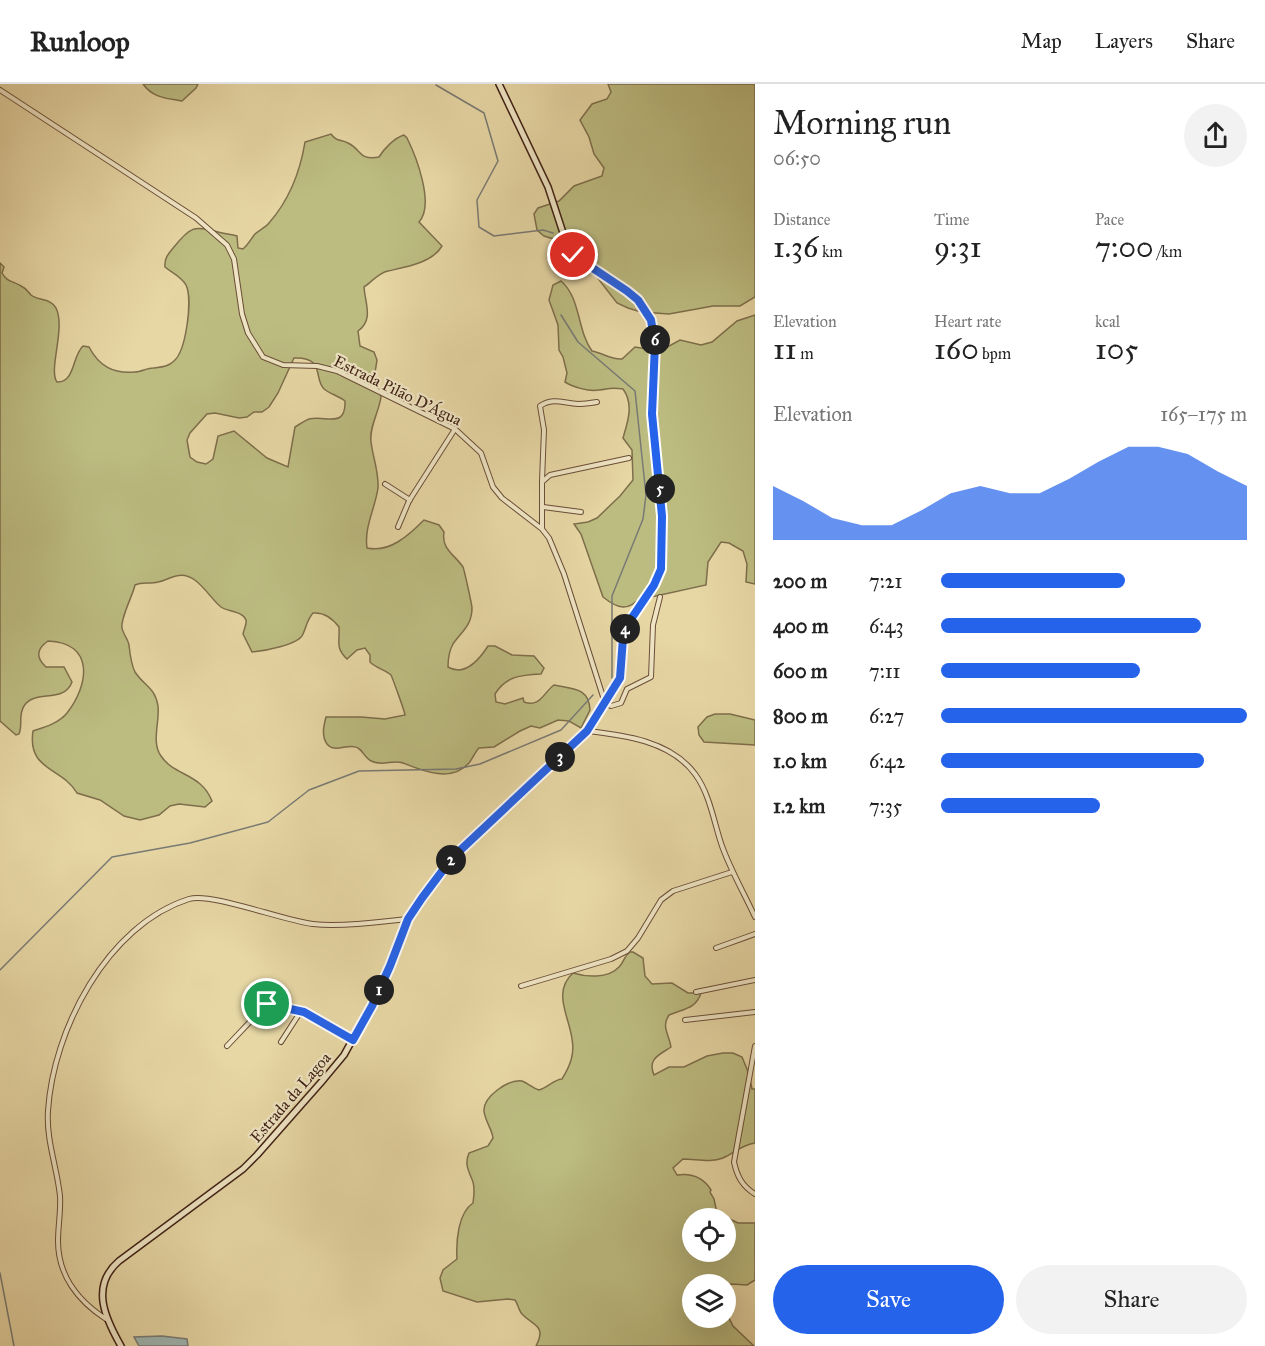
<!DOCTYPE html>
<html lang="en">
<head>
<meta charset="utf-8">
<style>
  body { margin:0; font-family:"IM FELL Great Primer",serif; background:#f2f2f2; color:#222; height:100vh; display:flex; flex-direction:column; font-size:22px; white-space:nowrap }
  * { box-sizing:border-box; margin:0 }
  p { font-size:20px; color:#767676 }
  .icon { flex:none; width:33px; height:33px; fill:none; stroke:currentColor; stroke-width:2; stroke-linecap:round; stroke-linejoin:round }
  .map { position:relative; flex:1; overflow:hidden }
  .details { display:flex; flex-direction:column; background:#fff; width:510px }
  .details>* { flex:none }
  .controls { position:absolute; left:682px; top:1124px; display:grid; gap:12px }
  .controls a { display:grid; place-items:center; width:54px; height:54px; border-radius:50%; background:#fff; box-shadow:0 6px 24px #0002; font-size:30px }
  .pin { position:absolute; display:grid; place-items:center; width:51px; height:51px; color:#fff; margin:-26px; border:3px solid #fff; border-radius:50%; box-shadow:0 2px 6px #0007 }
  .km { position:absolute; width:30px; height:30px; margin:-15px; border-radius:50%; background:#222; color:#fff; font-size:16px; line-height:30px; text-align:center }
  .round { display:grid; place-items:center; flex:none; width:63px; height:63px; border-radius:32px; background:#f2f2f2 }
  .headline { display:flex; align-items:center; justify-content:space-between; height:102px; padding:0 18px }
  h1 { font-size:33px; font-weight:600; line-height:45px }
  .metrics { display:grid; grid-template-columns:repeat(3,1fr); gap:9px; height:102px; padding:6px 18px }
  .metrics div { display:grid; align-content:center }
  .metrics b { font-size:30px; font-weight:600 }
  .metrics small { font-size:16px; font-weight:400 }
  .metrics p { font-size:16px }
  .chart { height:168px; padding:12px 18px }
  .chart p { display:flex; justify-content:space-between }
  .chart svg { width:100%; height:108px; margin-top:6px; fill:#2563eb; opacity:.7 }
  .primary-button { display:flex; gap:12px; margin-top:auto; padding:12px 18px }
  .primary-button a { flex:1; height:69px; border-radius:36px; background:#2563eb; color:#fff; font-size:24px; font-weight:600; line-height:69px; text-align:center }
  .primary-button a+a { background:#f2f2f2; color:#222 }
  ul { padding:0 18px; list-style:none; font-size:20px }
  li { display:grid; grid-template-columns:96px 72px 1fr; align-items:center; height:45px }
  li i { height:15px; border-radius:8px; background:#2563eb }
  header { display:flex; align-items:center; gap:36px; box-sizing:border-box; height:84px; padding:0 30px; background:#fff; border-bottom:2px solid #e0e0e0 }
  header strong { font-size:28px }
  nav { display:flex; gap:33px; margin-inline-start:auto; font-size:21px }
  main { display:flex; flex:1; min-height:0 }
  .map>svg:first-child { display:block }
  .green { fill:#bcbc81; stroke:#7e6e4b; stroke-width:1.5; fill-rule:evenodd }
  .water { fill:#9db6b3; stroke:#787a74; stroke-width:1.5 }
  .lines { fill:none; stroke-linecap:round; stroke-linejoin:round }
  .stream { stroke:#787a74; stroke-width:1.5 }
  .street-casing { stroke:#6a4e39; stroke-width:6 }
  .secondary-casing { stroke:#402115; stroke-width:8 }
  .street { stroke:#efe5c4; stroke-width:4 }
  .secondary { stroke:#efe5c4; stroke-width:5 }
  .route-casing { stroke:#fff; stroke-width:12 }
  .route { stroke:#2563eb; stroke-width:8 }
  .labels { text-anchor:middle; stroke-width:4.5; stroke-linejoin:round; paint-order:stroke }
  .street-label { font-size:16px; fill:#402115; stroke:#efe5c4 }
</style>
</head>
<body>
<header>
<strong>Runloop</strong>
<nav><a>Map</a><a>Layers</a><a>Share</a></nav>
</header>
<main>
<div class="map">
<svg width="755" height="1262" viewBox="0 0 755 1262">
  <rect width="100%" height="100%" fill="#e7d7a5"/>
  <filter id="stains"><feTurbulence type="fractalNoise" baseFrequency=".00333" numOctaves="4"/><feColorMatrix values="0 0 0 0 .2 0 0 0 0 .09 0 0 0 0 .02 0 0 0 .5 -.17"/></filter>
  <radialGradient id="worn" r=".72"><stop offset=".6" stop-color="#630" stop-opacity="0"/><stop offset="1" stop-color="#630" stop-opacity=".3"/></radialGradient>
  <g class="green">
    <path d="M143,0H198L196,4L182,17C166,14 153,14 143,0Z"/>
    <path d="M608,0H755V213L740,222H713L669,230L641,228L628,224L617,219L583,175L560,157L544,152L537,146L534,130L538,124L559,117L574,102L602,92L604,84L594,70L589,53L580,36L592,20L607,15L611,8Z"/>
    <path d="M331,50C337,58 340,55 348,59C361,65 359,77 379,73C384,65 394,54 404,51L407,54C416,72 435,121 419,138L442,162C432,179 406,183 388,187C378,189 372,198 364,203C365,219 374,236 358,247L360,262L374,268L377,276L374,295L381,313C379,328 369,343 371,358C373,374 379,388 378,404C375,425 364,443 367,464C390,469 409,451 424,436L439,441L444,448C441,465 455,471 463,483C464,485 472,521 472,524C472,542 461,548 453,560C449,567 448,575 448,583C465,593 479,576 488,562H495L512,571L534,572L544,584L541,590C521,591 506,592 495,610L496,618L505,620L523,614L524,618C540,624 544,608 554,601C572,605 589,603 590,626L581,644L569,637L558,636L540,644L531,642L520,647L494,663L479,664C475,668 473,674 469,679C451,699 423,687 403,679C392,675 383,683 371,677C365,674 363,667 358,664C349,658 335,670 327,660C321,651 324,641 326,633H361L385,635L405,631C405,628 392,593 391,591C385,586 376,584 370,578V571L365,564L357,566L347,575C335,563 340,559 339,543C333,535 324,528 313,529C307,536 307,541 303,550C299,561 263,567 252,568L243,550C244,545 247,540 246,536C243,527 228,528 221,523C209,514 196,486 176,492C170,493 165,497 158,498C150,500 142,498 135,501C133,511 120,535 122,544C123,550 128,555 129,561C130,571 131,580 135,588C144,602 155,603 158,622C160,638 151,658 161,672C174,692 201,689 212,717L205,723L179,720L170,722L159,731L140,736L124,732L100,716L77,709C62,683 27,687 33,647C45,643 59,639 67,629C89,601 95,559 48,557C36,565 36,574 46,583H64L72,598C64,620 34,605 24,622C18,631 23,641 19,650L16,651L0,637V179L4,183L2,189C7,198 13,197 21,202C26,204 28,208 31,211C39,217 50,214 56,224C66,244 48,286 57,298C75,299 72,272 83,262L89,263C99,282 113,290 135,288C141,288 147,284 153,284C161,283 168,283 174,277C186,267 193,215 186,201C181,192 172,189 165,183C164,174 169,169 174,163C190,143 194,141 218,148C225,150 231,150 237,152L238,164L243,165C249,160 250,156 255,150C259,146 265,144 269,139C290,115 300,89 305,58ZM294,274C326,273 313,294 324,305C330,310 339,312 345,317C346,345 326,331 309,335C304,337 300,340 295,343L288,383L267,374L234,347L218,352L213,375L206,380L197,378L190,373L187,356L190,349L207,330L215,329L239,334L247,333L254,328H262L269,323L278,309Z"/>
    <path d="M561,197C581,214 577,247 592,267C603,269 611,276 622,275L635,263L660,267L680,256L701,261L712,258L737,237L755,231V500L746,498L747,480L743,467L729,459L721,458L708,478L706,501L647,514L642,512C628,528 618,525 603,513L581,450L574,440L588,438L597,434L620,412L633,396L632,366L623,354C628,337 634,320 623,305C610,303 609,305 599,306C589,308 573,303 565,298L567,289L563,273L559,266L558,241L549,216L553,201Z"/>
    <path d="M715,630H730L755,636V661L704,658L699,651L698,643L707,633Z"/>
    <path d="M630,868H633L643,874L645,892L652,900L672,899L688,909H701C696,925 683,925 669,931C661,943 669,950 671,963C659,971 647,975 654,991L669,983H684L707,972L723,969H733L742,973L749,990L752,1005H755V1059C741,1061 735,1069 723,1074C711,1079 696,1075 683,1075L673,1084L677,1091C692,1089 703,1093 711,1106L710,1108L714,1115L717,1129L738,1139H755V1196L747,1201L731,1200L726,1203V1200H693V1233H726V1228L733,1242L754,1262H536C547,1241 533,1242 522,1230C519,1227 518,1220 515,1216L508,1215L477,1218L443,1207L440,1194L443,1186L457,1175C456,1157 458,1129 473,1119C474,1112 475,1105 473,1098C469,1087 464,1081 469,1069L488,1062L493,1054C492,1045 485,1037 484,1027C483,1013 508,995 522,997C528,999 532,1004 539,1006C547,1004 555,995 562,995C570,982 575,970 572,955C569,932 552,908 573,889C586,893 608,895 619,883C624,878 624,872 630,868ZM693,1134H726V1167H693Z"/>
  </g>
  <path class="water" d="M162,1252L187,1255L188,1262H139L134,1253Z"/>
  <g class="lines">
    <g class="stream">
      <path d="M436,1L484,29L498,77L477,116L479,143L494,152L543,146L553,149"/>
      <path d="M561,231L578,258L635,307L646,411L643,435L612,512V594"/>
      <path d="M0,886L112,773L190,759L268,738L309,706L359,687L456,685L480,680L561,646L593,611"/>
      <path d="M0,1189L14,1262"/>
    </g>
    <defs>
      <g id="street">
        <path d="M0,6L196,134L227,161L234,175L242,230L248,249L263,273L283,281L317,282L337,287L455,345L481,369L493,403L502,414L542,445L549,454L564,490L605,619L611,622L621,619L627,605L651,593L653,541L660,513"/>
        <path d="M542,397L544,346L540,322C553,313 563,319 578,320C584,320 591,319 597,318"/>
        <path d="M385,400L410,416"/>
        <path d="M543,423L581,428"/>
        <path d="M398,443L409,417L455,345"/>
        <path d="M542,444V398L550,391L629,374"/>
        <path d="M587,647C624,651 671,657 695,690C710,710 714,739 722,762C731,787 744,809 755,833"/>
        <path d="M716,864L755,850"/>
        <path d="M521,902L611,875L627,867L638,854L661,816L673,807L732,788"/>
        <path d="M696,908L755,896"/>
        <path d="M685,936L755,928"/>
        <path d="M281,958L301,927"/>
        <path d="M227,962L264,923L271,920L304,928L352,955"/>
        <path d="M755,962L734,1078C737,1092 742,1102 755,1110"/>
        <path d="M106,1235C78,1217 58,1191 58,1157C58,1142 61,1127 60,1112C57,1083 46,1056 48,1027C53,946 107,841 189,815C211,808 284,837 313,840C340,843 381,838 408,835"/>
      </g>
      <path id="secondary" d="M121,1262C105,1234 90,1202 119,1177L243,1085L257,1071L324,995L344,971L371,922L390,882L408,835L422,814L452,774L587,647L620,594L624,547L659,493L663,475L662,432L652,330L655,260L651,236L638,216L627,207L573,171L568,164L548,103L499,0"/>
    </defs>
    <use href="#street" class="street-casing"/>
    <use href="#secondary" class="secondary-casing"/>
    <use href="#street" class="street"/>
    <use href="#secondary" class="secondary"/>
  </g>
  <g class="lines">
    <defs>
      <path id="route" d="M267,920L304,928L353,956L372,922L390,882L408,835L422,814L452,774L587,647L620,594L623,554L627,541L654,501L661,485L662,432L652,330L655,260L651,236L638,216L627,207L573,171"/>
    </defs>
    <use href="#route" class="route-casing"/>
    <use href="#route" class="route"/>
  </g>
  <g class="labels">
    <g class="street-label">
      <text transform="translate(398 306) rotate(26)" y="6">Estrada Pilão D'Água</text>
      <text transform="translate(290 1013) rotate(-49)" y="6">Estrada da Lagoa</text>
    </g>
  </g>
  <rect width="100%" height="100%" filter="url(#stains)"/>
  <rect width="100%" height="100%" fill="url(#worn)"/>
</svg>
<div class="controls">
<a><svg class="icon" aria-label="locate" viewBox="0 0 24 24"><circle cx="12" cy="12" r="6"/><path d="M12 2v4M12 18v4M2 12h4M18 12h4"/></svg></a>
<a><svg class="icon" aria-label="layers" viewBox="0 0 24 24"><path d="M12 4l9 5-9 5-9-5zM3 14l9 5 9-5"/></svg></a>
</div>
<div class="pin" style="left:267px;top:920px;background:#1e9e55"><svg class="icon" aria-label="arrive" viewBox="0 0 24 24"><path d="M6 21V4h12l-3 4 3 4H6"/></svg></div>
<div class="pin" style="left:573px;top:171px;background:#d93025"><svg class="icon" aria-label="check" viewBox="0 0 24 24"><path d="M5 12l5 5 9-10"/></svg></div>
<b class="km" style="left:379px;top:906px">1</b>
<b class="km" style="left:451px;top:776px">2</b>
<b class="km" style="left:560px;top:673px">3</b>
<b class="km" style="left:625px;top:545px">4</b>
<b class="km" style="left:660px;top:405px">5</b>
<b class="km" style="left:655px;top:256px">6</b>
</div>
<section class="details">
<div class="headline"><div><h1>Morning run</h1><p>06:50</p></div><a class="round"><svg class="icon" aria-label="share" viewBox="0 0 24 24"><path d="M12 15V3M7 8l5-5 5 5M5 13v7h14v-7"/></svg></a></div>
<div class="metrics">
<div><p>Distance</p><b>1.36<small> km</small></b></div>
<div><p>Time</p><b>9:31</b></div>
<div><p>Pace</p><b>7:00<small> /km</small></b></div>
</div>
<div class="metrics">
<div><p>Elevation</p><b>11<small> m</small></b></div>
<div><p>Heart rate</p><b>160<small> bpm</small></b></div>
<div><p>kcal</p><b>105</b></div>
</div>
<div class="chart"><p><span>Elevation</span>165–175 m</p>
<svg viewBox="0 0 160 44" preserveAspectRatio="none"><path d="M0 44V22L10 28L20 35L30 38L40 38L50 32L60 25L70 22L80 25L90 25L100 19L110 12L120 6L130 6L140 9L150 16L160 22V44z"/></svg>
</div>
<ul>
<li><b>200 m</b>7:21<i style="width:60%"></i></li>
<li><b>400 m</b>6:43<i style="width:85%"></i></li>
<li><b>600 m</b>7:11<i style="width:65%"></i></li>
<li><b>800 m</b>6:27<i style="width:100%"></i></li>
<li><b>1.0 km</b>6:42<i style="width:86%"></i></li>
<li><b>1.2 km</b>7:35<i style="width:52%"></i></li>
</ul>
<div class="primary-button"><a>Save</a><a>Share</a></div>
</section>
</main>
</body>
</html>
